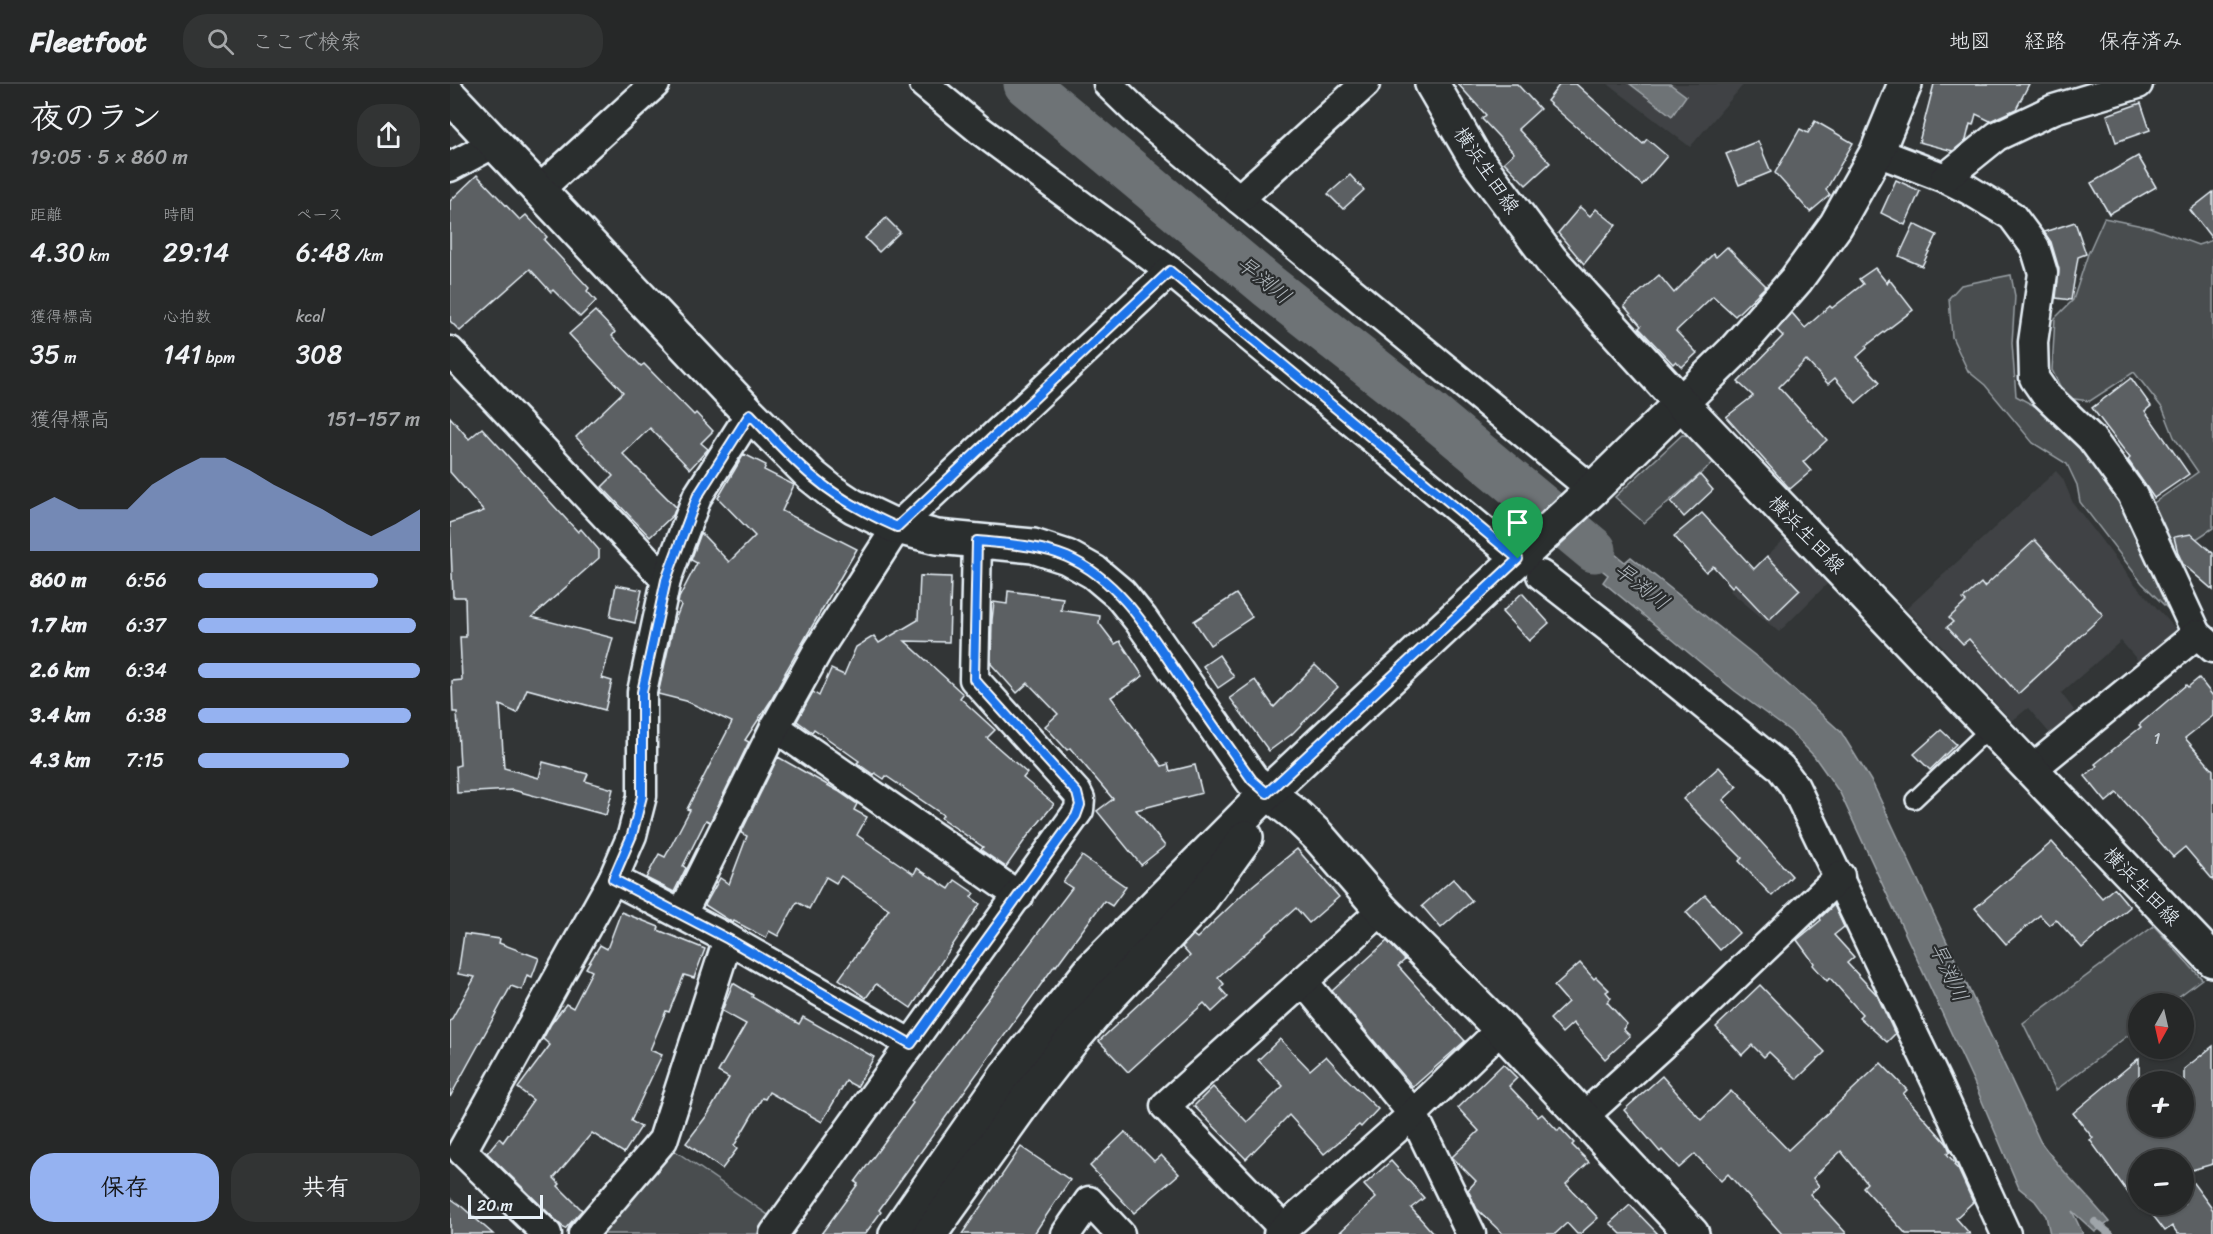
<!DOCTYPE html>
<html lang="ja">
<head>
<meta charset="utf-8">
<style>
  body { margin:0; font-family:Sriracha,"Klee One",sans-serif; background:#323434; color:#f1f3f6; height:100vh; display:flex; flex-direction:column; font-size:22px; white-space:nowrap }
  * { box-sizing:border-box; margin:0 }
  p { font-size:20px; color:#a4a6a8 }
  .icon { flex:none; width:33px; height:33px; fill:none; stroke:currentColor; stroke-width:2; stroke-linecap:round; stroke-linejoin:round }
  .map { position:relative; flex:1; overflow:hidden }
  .panel { display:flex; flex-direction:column; background:#262828; width:450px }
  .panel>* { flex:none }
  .needle { width:39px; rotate:188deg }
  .controls { position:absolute; left:1678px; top:909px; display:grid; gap:12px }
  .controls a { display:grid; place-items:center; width:66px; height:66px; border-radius:50%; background:#262828; box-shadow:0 2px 4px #0004,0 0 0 2px #424445; font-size:30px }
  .scale { position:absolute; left:18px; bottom:15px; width:75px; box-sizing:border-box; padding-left:6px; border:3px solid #e8f1f8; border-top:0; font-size:16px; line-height:21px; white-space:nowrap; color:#e8f1f8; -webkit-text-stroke:4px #2a2d2e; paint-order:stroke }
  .pin { position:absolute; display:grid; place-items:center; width:51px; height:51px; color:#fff; margin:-62px -26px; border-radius:50% 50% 50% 0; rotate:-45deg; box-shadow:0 0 6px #0007 }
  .pin .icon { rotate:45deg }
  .round { display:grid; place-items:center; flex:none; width:63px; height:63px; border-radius:24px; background:#323434 }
  .head { display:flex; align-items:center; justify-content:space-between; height:102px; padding:0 30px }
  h1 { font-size:33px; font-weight:600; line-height:45px }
  .figures { display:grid; grid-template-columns:repeat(3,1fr); gap:9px; height:102px; padding:6px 30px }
  .figures div { display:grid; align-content:center }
  .figures b { font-size:26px; font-weight:600 }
  .figures small { font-size:16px; font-weight:400 }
  .figures p { font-size:16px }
  .chart { height:168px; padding:12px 30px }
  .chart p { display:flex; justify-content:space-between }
  .chart svg { width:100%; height:108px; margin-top:6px; fill:#95b2f1; opacity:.7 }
  .primary-button { display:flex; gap:12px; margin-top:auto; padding:12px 30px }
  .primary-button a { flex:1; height:69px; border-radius:24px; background:#95b2f1; color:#111; font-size:24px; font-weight:600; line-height:69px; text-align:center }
  .primary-button a+a { background:#323434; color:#f1f3f6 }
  ul { padding:0 30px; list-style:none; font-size:20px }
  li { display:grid; grid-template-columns:96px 72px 1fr; align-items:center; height:45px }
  li i { height:15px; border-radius:8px; background:#95b2f1 }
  header { display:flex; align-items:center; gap:36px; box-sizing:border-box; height:84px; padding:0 30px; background:#262828; border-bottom:2px solid #424445 }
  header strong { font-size:28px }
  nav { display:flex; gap:33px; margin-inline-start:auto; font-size:21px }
  .search { width:420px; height:54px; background:#323434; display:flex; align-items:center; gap:15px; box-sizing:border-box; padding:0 21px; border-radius:24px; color:#a4a6a8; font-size:22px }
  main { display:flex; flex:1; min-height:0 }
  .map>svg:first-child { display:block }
  .built { fill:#3f4244 }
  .green { fill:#494d4f; stroke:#989fa4; stroke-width:1.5 }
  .water { fill:#6e7376; stroke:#9fa5aa; stroke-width:1.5 }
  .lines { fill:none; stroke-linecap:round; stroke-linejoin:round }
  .stream { stroke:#9fa5aa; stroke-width:8 }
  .river { stroke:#6e7376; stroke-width:45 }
  .building { fill:#5c6063; stroke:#e8f1f8; stroke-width:1.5 }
  .service-casing { stroke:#e8f1f8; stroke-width:20 }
  .minor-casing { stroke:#e8f1f8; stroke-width:33 }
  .tertiary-casing { stroke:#e8f1f8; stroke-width:38 }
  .primary-casing { stroke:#e8f1f8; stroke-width:38 }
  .service { stroke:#2a2d2e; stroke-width:15 }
  .minor { stroke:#2a2d2e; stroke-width:28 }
  .tertiary { stroke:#2a2d2e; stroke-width:33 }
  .primary { stroke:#2a2d2e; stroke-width:33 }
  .route-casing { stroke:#fff; stroke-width:12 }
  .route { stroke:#1a73e8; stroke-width:8 }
  .labels { text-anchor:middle; stroke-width:4.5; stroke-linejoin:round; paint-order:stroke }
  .number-label { font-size:16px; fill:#c5cdd3 }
  .street-label { font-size:20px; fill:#e8f1f8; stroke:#2a2d2e }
  .water-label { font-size:21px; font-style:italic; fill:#b1b8be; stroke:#2a2d2e }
</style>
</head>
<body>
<header>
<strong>Fleetfoot</strong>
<div class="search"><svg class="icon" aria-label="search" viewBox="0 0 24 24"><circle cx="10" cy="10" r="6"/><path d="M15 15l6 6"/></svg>ここで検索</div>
<nav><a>地図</a><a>経路</a><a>保存済み</a></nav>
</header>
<main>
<section class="panel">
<div class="head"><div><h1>夜のラン</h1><p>19:05 · 5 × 860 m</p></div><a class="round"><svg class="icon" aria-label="share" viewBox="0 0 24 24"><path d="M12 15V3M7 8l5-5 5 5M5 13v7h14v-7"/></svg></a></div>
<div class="figures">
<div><p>距離</p><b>4.30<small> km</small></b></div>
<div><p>時間</p><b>29:14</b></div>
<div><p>ペース</p><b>6:48<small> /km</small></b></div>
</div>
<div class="figures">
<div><p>獲得標高</p><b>35<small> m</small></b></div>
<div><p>心拍数</p><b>141<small> bpm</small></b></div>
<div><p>kcal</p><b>308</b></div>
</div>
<div class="chart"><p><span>獲得標高</span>151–157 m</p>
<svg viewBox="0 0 160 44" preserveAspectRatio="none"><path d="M0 44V27L10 22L20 27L30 27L40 27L50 17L60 11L70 6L80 6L90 11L100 17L110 22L120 27L130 33L140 38L150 33L160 27V44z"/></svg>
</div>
<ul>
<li><b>860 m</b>6:56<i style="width:81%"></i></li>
<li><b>1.7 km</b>6:37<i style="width:98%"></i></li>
<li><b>2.6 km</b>6:34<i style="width:100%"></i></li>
<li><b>3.4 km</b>6:38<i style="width:96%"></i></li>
<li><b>4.3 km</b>7:15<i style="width:68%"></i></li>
</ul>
<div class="primary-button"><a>保存</a><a>共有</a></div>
</section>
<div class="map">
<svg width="1763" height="1150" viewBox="0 0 1763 1150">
  <rect width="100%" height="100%" fill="#323536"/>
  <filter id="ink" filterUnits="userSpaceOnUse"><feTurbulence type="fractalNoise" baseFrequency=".0167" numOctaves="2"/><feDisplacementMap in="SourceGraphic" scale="12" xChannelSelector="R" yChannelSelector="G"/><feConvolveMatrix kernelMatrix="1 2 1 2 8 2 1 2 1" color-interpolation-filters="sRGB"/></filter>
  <g filter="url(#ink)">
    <g class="built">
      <path d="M1158,0H1294L1240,63Z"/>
      <path d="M1606,387L1613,395L1623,419L1684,499L1727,546L1689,578L1671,557L1611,609L1624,626L1622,628L1626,633L1602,652L1578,624L1562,637L1456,525Z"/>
      <path d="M1340,450L1382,495L1329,548L1280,507Z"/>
    </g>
    <g class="green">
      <path d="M1654,134L1702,144L1748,161L1763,156V444L1716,475L1695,425L1748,388L1724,353L1713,325L1684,288L1640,317L1616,314L1602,286L1605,234L1623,216L1638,170Z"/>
      <path d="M1561,191L1565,212L1562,259L1566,312L1592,326L1655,380L1724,531L1692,499L1630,418L1627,401L1617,380L1583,359L1535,301L1518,287L1502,253L1499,214L1511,201Z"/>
      <path d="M1232,351L1242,352L1265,377L1194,439L1165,413Z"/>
      <path d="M1704,842L1752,895L1720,919L1689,920V943L1606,1006L1573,939Z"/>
      <path d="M221,1064L321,1133L310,1150H148Z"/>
    </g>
    <g class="water">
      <path d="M1180,0H1220L1236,12L1222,32Z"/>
      <path d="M1121,435L1175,478L1181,473L1312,577L1391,648L1423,700L1590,1057C1610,1086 1636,1110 1659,1138L1645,1148L1622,1127L1633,1150H1600L1596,1132L1585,1117L1569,1104L1523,996L1390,709L1364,672L1340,647L1285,607L1153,498L1158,491L1106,450Z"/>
    </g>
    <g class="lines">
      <path class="stream" d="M1645,1138L1660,1150"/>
      <path class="river" d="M576,0L817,201L983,332L1144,466"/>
    </g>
    <g class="building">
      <path d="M1008,0H1067L1090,25L1068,45L1100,79L1076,101L1054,78L1064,69L1032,35L1036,31Z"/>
      <path d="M1110,0H1126L1193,60L1197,55L1217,72L1192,101L1097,17Z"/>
      <path d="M1484,0H1579L1566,25L1540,37L1526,30L1523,41L1520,40L1516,56L1503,67L1469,58Z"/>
      <path d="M1691,19L1700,46L1666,58L1657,31Z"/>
      <path d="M1365,37L1403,59L1376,106L1380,111L1360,128L1325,89L1350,45L1358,49Z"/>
      <path d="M1308,57L1321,88L1289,101L1276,70Z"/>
      <path d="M1688,72L1706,103L1659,130L1641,99Z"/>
      <path d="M27,91L70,136L76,131L97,153L94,156L139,204L137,207L146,217L130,233L103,206L101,208L80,185L10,247L0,237V117Z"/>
      <path d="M900,91L914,106L893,125L878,110Z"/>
      <path d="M1446,96L1470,107L1455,141L1431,129Z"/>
      <path d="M1763,108V156L1740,126Z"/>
      <path d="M1130,123L1140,132L1146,125L1166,141L1134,180L1108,149Z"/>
      <path d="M436,134L450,148L429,168L415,154Z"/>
      <path d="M1625,138L1636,170L1628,173L1621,216L1606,214L1609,185L1601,158L1594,148Z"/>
      <path d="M1464,140L1487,151L1472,182L1449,172Z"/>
      <path d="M1277,163L1316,202L1285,232L1263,212L1226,247L1247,269L1232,283L1226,277L1223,280L1189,244L1191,242L1174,222L1209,191L1224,209L1263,170L1266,173Z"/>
      <path d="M1425,184L1437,199L1439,195L1463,226L1416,262L1417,264L1407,273L1430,298L1406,319L1385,294L1378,300L1356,276L1329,303L1377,356L1353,378L1361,387L1340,405L1276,333L1303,312L1288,298L1333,252L1327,246L1342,229L1355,244L1380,222L1382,224L1413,200L1409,195Z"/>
      <path d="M145,227L165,248L162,252L191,282L194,280L244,331L246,329L263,347L251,359L258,365L240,385L200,344L173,370L226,423L223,431L200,453L152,403L163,392L126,353L173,308L119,250Z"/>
      <path d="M1681,294L1701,322L1695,327L1739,390L1704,414L1678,376L1680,374L1642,324Z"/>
      <path d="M0,333L19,355L32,344L128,448L131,445L149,466V474L82,533L163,554L152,594L162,597L155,626L77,605L67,629L50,621L54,684L89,694L93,678L138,690L135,697L163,705L156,731L63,706L7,709L6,682L10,681L7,628H3L2,597L12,596L10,553H16L15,513H3L0,439L34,427L0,388Z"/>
      <path d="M294,370L316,381L314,386L344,401L332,427L407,465L335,589H336L320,618L295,656L299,658L260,738L256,736L233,782L236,784L224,808L196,794L209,770L215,773L240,726L237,725L282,638L236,617L208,610L224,539L231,521L228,519L229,514L247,479L241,476L251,449L279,478L305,452L268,414Z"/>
      <path d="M1250,391L1263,406L1234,433L1221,418Z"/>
      <path d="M1252,429L1304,485L1317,472L1350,506L1319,536L1285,500L1282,503L1263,482L1256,488L1224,452Z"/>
      <path d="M1741,450L1763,469V506L1733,480L1728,469L1724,453Z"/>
      <path d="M1585,456L1653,531L1568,610L1519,555L1513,560L1497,543L1503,538L1499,534L1516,518L1513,515L1531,499L1534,503Z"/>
      <path d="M470,492L501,493L499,558L455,557L513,610L510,614L545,646L537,654L577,689L573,694L604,720L577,753L556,783L531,766L533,763L491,734L493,731L436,692L434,695L425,689L424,691L407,679L409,677L364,645L362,648L347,637L363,608L369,612L381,585L394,591L406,563L424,552L429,559L468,536Z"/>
      <path d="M166,501L192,506L185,539L160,533Z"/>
      <path d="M558,507L613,514L611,526L650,532L649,539L665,560L670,557L693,592L661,613L712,682L718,680L720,687L745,681L752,709L686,726L715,762L691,781L647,727L663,715L620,664L617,666L595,642L608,630L578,599L567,609L541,580L542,536L544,518L557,520Z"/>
      <path d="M1072,509L1099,539L1079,557L1052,528Z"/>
      <path d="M786,510L802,533L760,561L744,537Z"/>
      <path d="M769,571L784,593L768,604L753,582Z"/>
      <path d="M865,581L888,603L842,650L819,667L780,614L805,596L824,623Z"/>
      <path d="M1749,594L1763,612V632L1735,654L1763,686V796L1735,763L1723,773L1667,709L1656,718L1635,692L1647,682L1645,680L1691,643L1689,641L1736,601L1738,603Z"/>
      <path d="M1491,646L1506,660L1480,686L1464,670Z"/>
      <path d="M328,673L388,707L407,720L404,726L417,733L407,751L464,790L467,784L499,805L505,796L524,809L521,813L530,820L461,924L426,900L416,914L389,895L439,825L391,792L386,799L376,793L359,825L347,818L328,852L319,847L316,854L284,837L283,839L255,821L270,794L279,800L297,752L291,749Z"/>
      <path d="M1269,683L1287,703L1273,716L1342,792L1322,812L1289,777L1292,774L1233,715Z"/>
      <path d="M1602,758L1652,814L1664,804L1680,823L1632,864L1606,835L1599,841L1590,831L1556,860L1525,824Z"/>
      <path d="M847,765L889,813L859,839L846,824L768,893L774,900L770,904L778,913L762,928L754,919L678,988L649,957L740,872L732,863L743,851L747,854L796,807Z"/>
      <path d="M632,772L676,803L662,822L654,817L606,882L605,881L429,1126L431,1128L415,1150H371L408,1100L405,1098L463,1019L461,1017L622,804L613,798Z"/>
      <path d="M1003,795L1022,817L991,844L972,822Z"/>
      <path d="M1255,811L1289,849L1270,866L1236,828Z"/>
      <path d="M1384,821L1394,843L1384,851L1404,873L1397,879L1427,911L1445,950L1437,958L1409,933L1412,930L1380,894L1377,897L1363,881L1364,879L1347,856L1371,836L1370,834Z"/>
      <path d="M171,828L209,843L208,846L255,865L244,894L234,891L219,928L216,927L200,966L212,971L181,1037L191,1043L174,1069L142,1049L104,1094L110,1100L108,1102L132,1126L115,1145L37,1069L49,1054L53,1058L83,1016L68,1004L100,961L93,955L101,940L116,920L123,924L142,887L136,884L150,861L157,865Z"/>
      <path d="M14,850L50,855L49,859L89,874L82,893L77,891L72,906L61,902L0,1013V938L25,893L8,890Z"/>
      <path d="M937,857L955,876L948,882L1015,957L963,1003L882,907Z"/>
      <path d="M1130,879L1144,895L1146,893L1159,906L1156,908L1161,914L1157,918L1177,940L1173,945L1180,952L1155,975L1123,939L1112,949L1100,935L1118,918L1104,902Z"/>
      <path d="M283,899L303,911L302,913L349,940L353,933L424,973L407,1003L396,997L372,1038L319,1008L315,1015L312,1014L284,1062L287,1065L272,1085L236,1059L258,1030L279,994L268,988L296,940L272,927Z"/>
      <path d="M1310,901L1375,968L1347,995L1319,968L1314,973L1302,961L1292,971L1266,943Z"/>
      <path d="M830,955L860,986L876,972L897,995L928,1025L911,1043L909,1041L874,1070L839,1031L796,1075L744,1022L763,1003L797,1038L833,1002L808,976Z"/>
      <path d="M1763,962V1080L1735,1088L1763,1126V1150H1728L1722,1142L1715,1147L1694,1120H1734V1076H1689V1124L1640,1056L1643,1054L1623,1029L1689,974V1042H1734V985Z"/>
      <path d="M1431,979L1457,1006L1453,1010L1497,1060L1500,1068L1497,1070L1505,1079L1504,1081L1508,1085L1523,1118L1506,1134L1520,1150H1456L1413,1103L1417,1099L1391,1067L1363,1094L1369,1102L1360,1110L1397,1150H1332L1278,1090L1271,1097L1245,1070L1229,1084L1212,1066L1210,1068L1174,1026L1212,992L1251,1036L1281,1007L1338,1066Z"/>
      <path d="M1053,980L1067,994L1059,1002L1088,1033L1092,1030L1108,1047L1110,1044L1124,1059L1122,1061L1139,1078L1116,1100L1148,1134L1130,1150H1127L1117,1139L1105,1150H1053L1027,1125L1018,1106L1026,1097L1002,1073L1029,1047L1008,1024Z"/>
      <path d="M675,1048L704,1077L711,1071L729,1090L684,1129L640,1082Z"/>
      <path d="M571,1063L620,1096L584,1150H512Z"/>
      <path d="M941,1077L974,1114L961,1124L984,1150H888L926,1114L914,1101Z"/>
      <path d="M0,1114L10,1121L43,1150H0Z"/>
      <path d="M1180,1121L1208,1150H1171L1160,1139Z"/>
    </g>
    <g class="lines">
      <defs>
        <path id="service" d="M1464,716L1540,644"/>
        <g id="minor">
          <path d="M474,0L531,47L720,187L1068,475"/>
          <path d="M658,0L692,33L789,115L1132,397"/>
          <path d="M1427,68L1495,94L1519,106L1562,132L1585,163L1593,189L1583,258L1584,294L1595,310L1641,354L1682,410L1747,550"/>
          <path d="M0,83L45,59"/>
          <path d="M1495,94L1547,52L1604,25L1688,0"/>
          <path d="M90,105L205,0"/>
          <path d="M789,115L915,0"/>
          <path d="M0,267L216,496"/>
          <path d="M1091,491L1164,548L1330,683L1345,703L1486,997L1556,1150"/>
          <path d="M325,643L569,812"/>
          <path d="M1581,686L1747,550L1763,564"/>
          <path d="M163,795L278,855L461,960"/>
          <path d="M232,830L325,643L368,566L447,443L720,187"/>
          <path d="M853,897L963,1030L1021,1150"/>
          <path d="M1133,1033L1233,942L1390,792"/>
          <path d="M834,1145L715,1022L932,826"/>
          <path d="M97,1150L12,1067L163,795L182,751L192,712V608L216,496L247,413L300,330"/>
          <path d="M133,1150L213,1056L278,855"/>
          <path d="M324,1150L629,726L630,715L627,709L524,595L527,457"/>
          <path d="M616,1150L639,1117L670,1150"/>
          <path d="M828,1150L963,1030L1051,945"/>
        </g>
        <g id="tertiary">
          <path d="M0,12L300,330L362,392L382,408L403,422L447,443L487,453L583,462L617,473L644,488L670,510L691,536L802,696L846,731L868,752L932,826L1051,945L1242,1150"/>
          <path d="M446,1150L556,992L642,885L817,709L1143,405L1284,267L1346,196L1386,141L1427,68L1455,0"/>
          <path d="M480,1150L580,1010L619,960L660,912L749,818L796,753"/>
        </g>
        <path id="primary" d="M982,0L1025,74L1101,176L1232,320L1763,876"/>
      </defs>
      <use href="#service" class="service-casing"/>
      <use href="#minor" class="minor-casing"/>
      <use href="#tertiary" class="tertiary-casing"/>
      <use href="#primary" class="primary-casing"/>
      <use href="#service" class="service"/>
      <use href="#minor" class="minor"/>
      <use href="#tertiary" class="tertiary"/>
      <use href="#primary" class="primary"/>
    </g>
  </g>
  <g class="lines" filter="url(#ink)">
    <defs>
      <path id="route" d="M720,187L1068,475L817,709L802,696C778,662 755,629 731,595C700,549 670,496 617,473C588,461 558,460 527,457L524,595L627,709L630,721L626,732L461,960L278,855L163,795L182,751L192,712V608L216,496L247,413L300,330C320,351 340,374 363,393C388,414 417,430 447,443Z"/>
    </defs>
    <use href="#route" class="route-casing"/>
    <use href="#route" class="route"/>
  </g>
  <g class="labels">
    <g class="number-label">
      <text x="1707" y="660">1</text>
    </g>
    <g class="street-label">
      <text transform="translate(1037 86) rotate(56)" y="7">横浜生田線</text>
      <text transform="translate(1357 450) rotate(46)" y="7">横浜生田線</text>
      <text transform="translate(1692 802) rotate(46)" y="7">横浜生田線</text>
    </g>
    <g class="water-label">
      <text transform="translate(814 196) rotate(39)" y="7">早渕川</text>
      <text transform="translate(1192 502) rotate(38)" y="7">早渕川</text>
      <text transform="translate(1499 888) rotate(65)" y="7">早渕川</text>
    </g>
  </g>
</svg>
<div class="controls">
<a><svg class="needle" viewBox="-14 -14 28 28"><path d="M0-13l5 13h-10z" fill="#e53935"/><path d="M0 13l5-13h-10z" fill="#a4a6a8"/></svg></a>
<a>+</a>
<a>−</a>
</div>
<div class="scale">20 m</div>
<div class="pin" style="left:1068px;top:475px;background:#1e9e55"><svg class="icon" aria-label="arrive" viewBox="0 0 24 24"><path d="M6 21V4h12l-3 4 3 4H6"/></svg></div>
</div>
</main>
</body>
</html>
